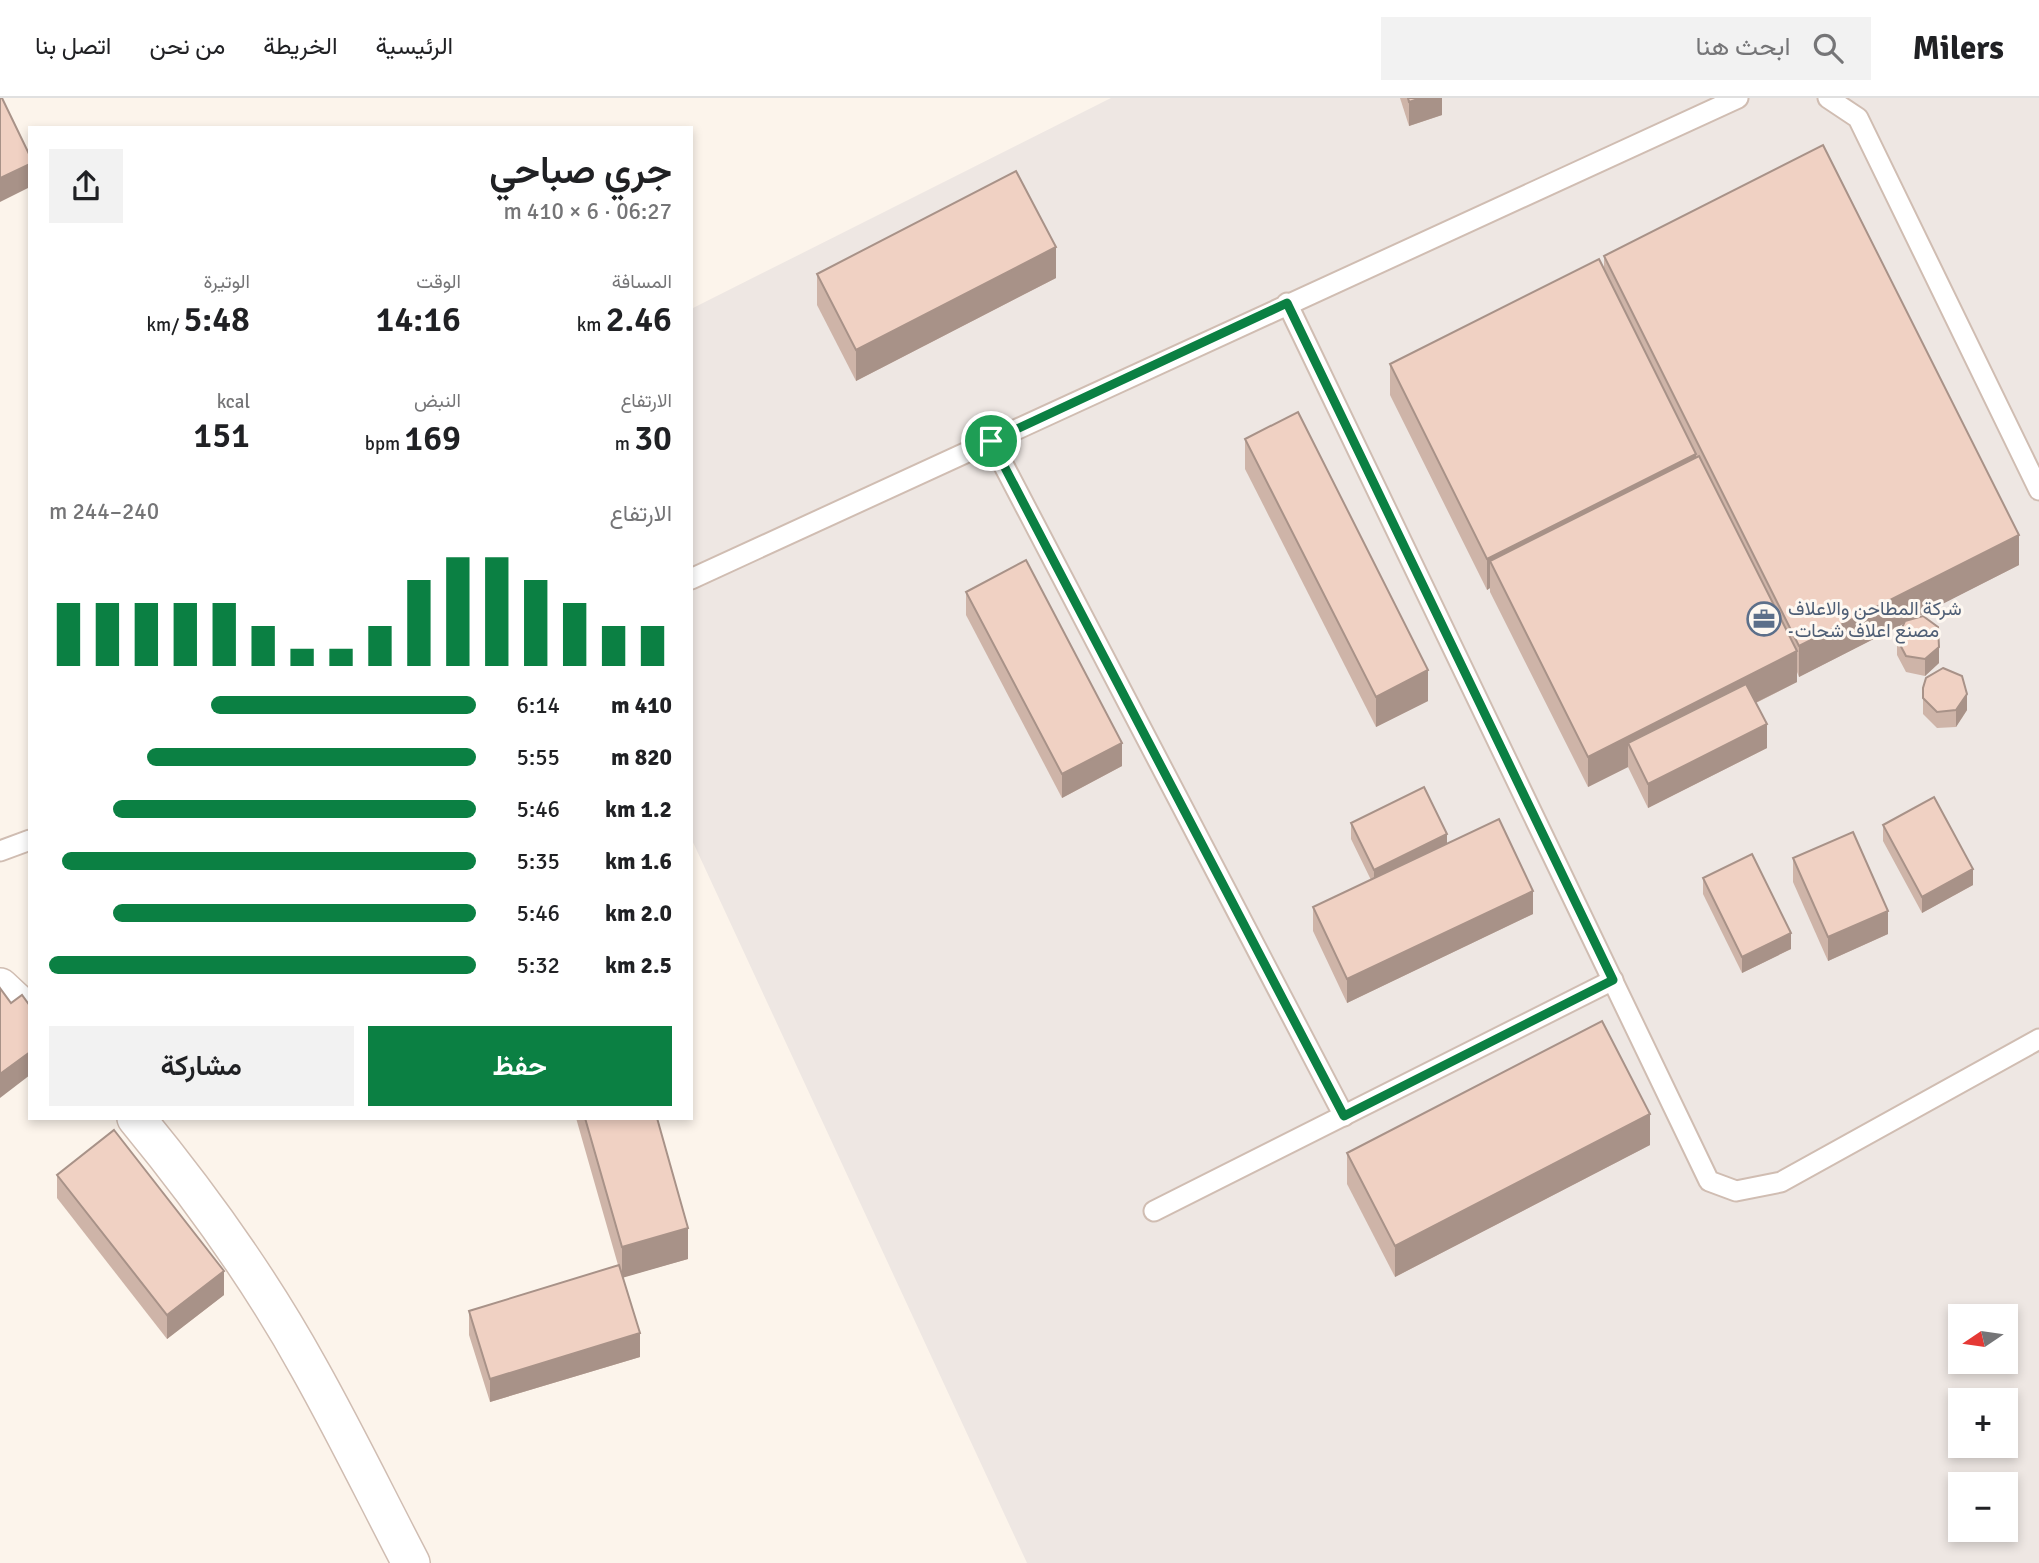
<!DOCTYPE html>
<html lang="ar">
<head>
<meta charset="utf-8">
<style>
  body { margin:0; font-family:Signika,Vazirmatn,sans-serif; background:#f2f2f2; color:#202124; direction:rtl; height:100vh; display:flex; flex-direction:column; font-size:26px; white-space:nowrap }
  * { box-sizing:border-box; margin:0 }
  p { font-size:23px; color:#757577 }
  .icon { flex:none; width:38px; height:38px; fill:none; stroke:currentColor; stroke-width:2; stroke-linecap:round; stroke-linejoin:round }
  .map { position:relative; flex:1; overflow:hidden; direction:ltr }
  .sheet { position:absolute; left:28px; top:28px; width:665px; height:994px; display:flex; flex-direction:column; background:#fff; border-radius:0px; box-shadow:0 4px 10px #0003; direction:rtl }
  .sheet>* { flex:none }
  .needle { width:46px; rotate:257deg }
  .fabs { position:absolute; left:1948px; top:1206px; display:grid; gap:14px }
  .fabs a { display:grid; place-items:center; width:70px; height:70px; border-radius:0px; background:#fff; box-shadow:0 4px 10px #0003; font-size:35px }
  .pin { position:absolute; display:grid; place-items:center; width:60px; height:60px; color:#fff; margin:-30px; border:4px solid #fff; border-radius:50%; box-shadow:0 2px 7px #0007 }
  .round { display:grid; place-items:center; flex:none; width:74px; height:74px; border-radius:0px; background:#f2f2f2 }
  .summary { display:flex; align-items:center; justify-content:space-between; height:119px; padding:0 21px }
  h1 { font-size:38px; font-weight:600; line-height:52px }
  .stats { display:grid; grid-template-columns:repeat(3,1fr); gap:10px; height:119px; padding:7px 21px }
  .stats div { display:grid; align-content:center }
  .stats b { font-size:35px; font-weight:600 }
  .stats small { font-size:19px; font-weight:400 }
  .stats p { font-size:19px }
  .chart { height:196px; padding:14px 21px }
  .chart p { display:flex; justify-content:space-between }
  .chart svg { width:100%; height:126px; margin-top:7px; stroke:#0b8043; stroke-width:6 }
  .primary-button { display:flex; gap:14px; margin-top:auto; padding:14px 21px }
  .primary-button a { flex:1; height:80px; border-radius:0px; background:#0b8043; color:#fff; font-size:28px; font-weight:600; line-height:80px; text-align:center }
  .primary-button a+a { background:#f2f2f2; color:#202124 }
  ul { padding:0 21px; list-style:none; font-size:23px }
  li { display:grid; grid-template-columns:112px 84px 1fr; align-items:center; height:52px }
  li i { height:18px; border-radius:9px; background:#0b8043 }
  header { display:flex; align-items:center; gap:42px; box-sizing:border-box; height:98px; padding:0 35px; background:#fff; border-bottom:2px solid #e0e0e0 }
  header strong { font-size:33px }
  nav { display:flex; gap:38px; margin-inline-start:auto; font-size:24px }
  .search { width:490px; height:63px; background:#f2f2f2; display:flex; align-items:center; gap:18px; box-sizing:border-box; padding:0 24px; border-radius:0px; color:#757577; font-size:26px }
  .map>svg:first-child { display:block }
  .industrial { fill:#eee7e3; fill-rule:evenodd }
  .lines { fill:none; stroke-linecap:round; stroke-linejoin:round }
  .service-casing { stroke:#d0bdb2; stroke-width:23 }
  .minor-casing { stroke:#d0bdb2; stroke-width:40 }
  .service { stroke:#fff; stroke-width:19 }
  .minor { stroke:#fff; stroke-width:37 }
  .wall { fill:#ceb4a8 }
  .shaded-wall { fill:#a89288 }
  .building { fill:#f0d1c3; stroke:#a89288; stroke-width:2 }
  .route-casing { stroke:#fff; stroke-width:14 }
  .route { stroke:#0b8043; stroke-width:9 }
  .labels { text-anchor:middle; stroke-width:6; stroke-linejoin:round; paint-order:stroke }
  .service-label { font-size:19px; fill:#4e5e75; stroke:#fef8f1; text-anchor:start }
</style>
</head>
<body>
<header>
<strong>Milers</strong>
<div class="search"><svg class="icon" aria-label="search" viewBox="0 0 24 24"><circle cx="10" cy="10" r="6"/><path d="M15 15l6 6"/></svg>ابحث هنا</div>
<nav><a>الرئيسية</a><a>الخريطة</a><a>من نحن</a><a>اتصل بنا</a></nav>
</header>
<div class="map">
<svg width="2039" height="1465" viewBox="0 0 2039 1465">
  <rect width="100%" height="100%" fill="#fcf4eb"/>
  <path class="industrial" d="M1111,0H2039V1465H1027L691,740V211ZM1960,1218H2006V1264H1960ZM1960,1302H2006V1348H1960ZM1960,1386H2006V1432H1960Z"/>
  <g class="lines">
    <defs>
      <g id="service">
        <path d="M1828,0L1858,20L2039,392"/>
        <path d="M1287,205L1709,1083L1736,1093L1781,1084L2039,941"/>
        <path d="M991,343L1344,1018"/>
        <path d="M691,481L1738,0"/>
        <path d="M0,753L30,742"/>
        <path d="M1154,1113L1613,882"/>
      </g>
      <g id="minor">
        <path d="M0,889L30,917"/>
        <path d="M136,1020C201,1099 260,1181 309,1270C345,1334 377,1400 411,1465"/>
      </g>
    </defs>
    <use href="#service" class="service-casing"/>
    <use href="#minor" class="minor-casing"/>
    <use href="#service" class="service"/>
    <use href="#minor" class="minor"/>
  </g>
  <g class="wall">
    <path d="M1400,0H1442V17L1409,28Z"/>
    <path d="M1604,158L2019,467L1914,520L1939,565L1925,578L1906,574L1897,557V541L1903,526L1799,579L1797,574V584L1756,605L1767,650L1648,710L1628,669L1588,689L1490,494V490L1487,492L1390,297V266L1604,170Z"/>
    <path d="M817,176L1056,180L856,283L817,207Z"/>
    <path d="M1245,341L1428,603L1376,629L1245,371Z"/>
    <path d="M966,494L1122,668L1062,700L966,517Z"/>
    <path d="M1923,590L1967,612L1956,629L1937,630L1923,616Z"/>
    <path d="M1351,725L1447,745L1533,816L1347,905L1313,833V809L1371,782L1351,741Z"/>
    <path d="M1883,727L1973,787L1922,815L1883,743Z"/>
    <path d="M1793,760L1888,836L1828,863L1793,784Z"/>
    <path d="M1703,780L1791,851L1742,875L1703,796Z"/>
    <path d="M576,1020H657L688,1161L623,1179L640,1259L490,1304L469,1237V1213L618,1167Z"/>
    <path d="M1650,1047L1395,1179L1347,1086V1055Z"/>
    <path d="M57,1077L224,1197L167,1241L57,1100Z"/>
  </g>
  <g class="shaded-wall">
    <path d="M1421,0H1442V17L1409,28V4Z"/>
    <path d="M30,66V89L0,104V80Z"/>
    <path d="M1056,149V180L856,283V252Z"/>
    <path d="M1696,356V386L1490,463V490L1487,492V461Z"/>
    <path d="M2019,437V467L1799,579V548Z"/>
    <path d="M1939,549V565L1925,578V561Z"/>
    <path d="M1797,553V584L1637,664L1628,645V669L1588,689V659Z"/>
    <path d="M1428,572V603L1376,629V599Z"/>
    <path d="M1967,596V612L1956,629V612Z"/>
    <path d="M1767,626V650L1648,710V686Z"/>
    <path d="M1122,645V668L1062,700V676Z"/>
    <path d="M1447,736V752L1374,788V772Z"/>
    <path d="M1973,771V787L1922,815V799Z"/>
    <path d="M1533,793V816L1347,905V881Z"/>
    <path d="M1888,813V836L1828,863V839Z"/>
    <path d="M1791,835V851L1742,875V859Z"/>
    <path d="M30,954V977L0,1000V976Z"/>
    <path d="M1650,1016V1047L1395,1179V1148Z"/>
    <path d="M688,1130V1161L622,1180V1149Z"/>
    <path d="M224,1173V1197L167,1241V1217Z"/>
    <path d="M640,1235V1259L490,1304V1281Z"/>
  </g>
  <g class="building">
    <path d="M0,0H2L30,58V66L0,80Z"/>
    <path d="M1408,0H1421L1409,4Z"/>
    <path d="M1823,47L2019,437L1799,548L1604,158Z"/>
    <path d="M1016,73L1056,149L856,252L817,176Z"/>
    <path d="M1599,161L1696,356L1487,461L1390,266Z"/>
    <path d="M1298,314L1428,572L1376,599L1245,341Z"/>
    <path d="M1699,358L1797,553L1588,659L1490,463Z"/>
    <path d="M1026,462L1122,645L1062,676L966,494Z"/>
    <path d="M1923,518L1938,529L1939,549L1925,561L1906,558L1897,541L1905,523Z"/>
    <path d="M1943,570L1962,578L1967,596L1956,612L1937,614L1923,600V590L1926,580Z"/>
    <path d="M1746,586L1767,626L1648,686L1628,645Z"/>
    <path d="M1424,689L1447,736L1374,772L1351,725Z"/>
    <path d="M1934,699L1973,771L1922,799L1883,727Z"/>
    <path d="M1499,721L1533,793L1347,881L1313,809Z"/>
    <path d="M1853,734L1888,813L1828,839L1793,760Z"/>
    <path d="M1752,756L1791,835L1742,859L1703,780Z"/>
    <path d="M0,890L11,905L22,897L30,908V954L0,976Z"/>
    <path d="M1602,923L1650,1016L1395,1148L1347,1055Z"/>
    <path d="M585,1020H657L688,1130L622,1149Z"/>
    <path d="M114,1032L224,1173L167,1217L57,1077Z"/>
    <path d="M619,1167L640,1235L490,1281L469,1213Z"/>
  </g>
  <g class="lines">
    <defs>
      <path id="route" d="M1287,205L1613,882L1344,1018L991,343Z"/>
    </defs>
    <use href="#route" class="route-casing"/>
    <use href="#route" class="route"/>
  </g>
  <defs>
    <symbol id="office-ring" viewBox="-11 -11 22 22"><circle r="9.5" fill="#fef8f1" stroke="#5c6f8a" stroke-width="1.5"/><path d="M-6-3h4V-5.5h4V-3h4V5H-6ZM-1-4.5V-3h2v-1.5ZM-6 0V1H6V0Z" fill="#5c6f8a"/></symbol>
  </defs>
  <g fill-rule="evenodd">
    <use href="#office-ring" x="1745" y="502" width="38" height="38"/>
  </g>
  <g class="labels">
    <g class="service-label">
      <text x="1788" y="517">شركة المطاحن والاعلاف<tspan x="1788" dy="22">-مصنع اعلاف شحات</tspan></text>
    </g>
  </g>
</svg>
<div class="fabs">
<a><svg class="needle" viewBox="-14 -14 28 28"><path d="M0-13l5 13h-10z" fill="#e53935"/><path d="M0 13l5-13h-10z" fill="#757577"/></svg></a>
<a>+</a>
<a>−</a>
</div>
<div class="pin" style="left:991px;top:343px;background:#1e9e55"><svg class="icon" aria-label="arrive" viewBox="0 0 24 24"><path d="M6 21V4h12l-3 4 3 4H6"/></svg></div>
<section class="sheet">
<div class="summary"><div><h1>جري صباحي</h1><p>06:27 · 6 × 410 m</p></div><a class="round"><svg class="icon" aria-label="share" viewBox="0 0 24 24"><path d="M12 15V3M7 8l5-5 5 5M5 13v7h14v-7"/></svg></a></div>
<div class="stats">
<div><p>المسافة</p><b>2.46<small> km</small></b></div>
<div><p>الوقت</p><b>14:16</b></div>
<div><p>الوتيرة</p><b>5:48<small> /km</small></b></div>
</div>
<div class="stats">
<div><p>الارتفاع</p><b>30<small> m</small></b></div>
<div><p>النبض</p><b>169<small> bpm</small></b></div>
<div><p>kcal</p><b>151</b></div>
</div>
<div class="chart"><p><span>الارتفاع</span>240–244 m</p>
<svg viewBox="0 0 160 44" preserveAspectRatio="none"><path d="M5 44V22M15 44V22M25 44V22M35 44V22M45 44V22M55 44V30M65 44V38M75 44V38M85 44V30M95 44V14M105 44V6M115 44V6M125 44V14M135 44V22M145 44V30M155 44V30"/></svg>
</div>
<ul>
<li><b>410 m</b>6:14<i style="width:62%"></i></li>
<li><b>820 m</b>5:55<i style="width:77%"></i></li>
<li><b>1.2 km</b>5:46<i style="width:85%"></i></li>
<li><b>1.6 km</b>5:35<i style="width:97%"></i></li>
<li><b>2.0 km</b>5:46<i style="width:85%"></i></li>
<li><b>2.5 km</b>5:32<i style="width:100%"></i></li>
</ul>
<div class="primary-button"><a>حفظ</a><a>مشاركة</a></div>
</section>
</div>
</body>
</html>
